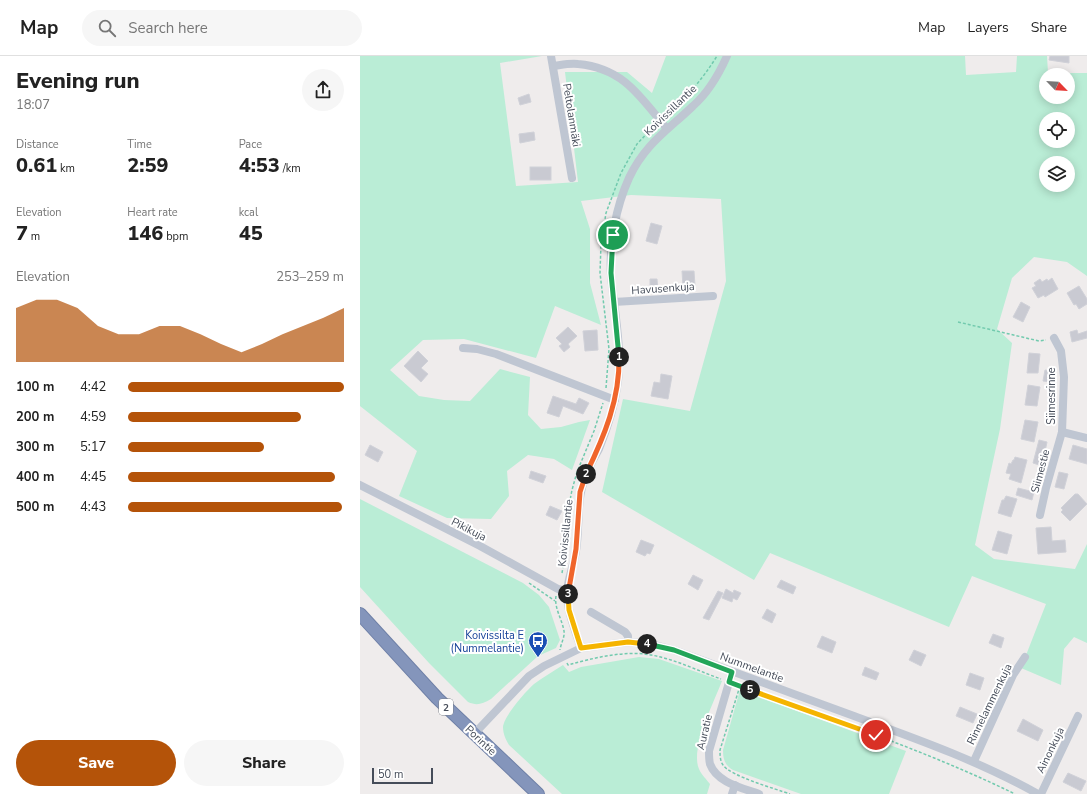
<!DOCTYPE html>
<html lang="en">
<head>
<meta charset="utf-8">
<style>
  body { margin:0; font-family:"Nunito Sans",sans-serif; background:#f6f6f6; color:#222; height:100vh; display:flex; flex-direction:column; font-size:15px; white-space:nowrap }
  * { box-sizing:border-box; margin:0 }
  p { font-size:13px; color:#767676 }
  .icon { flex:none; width:22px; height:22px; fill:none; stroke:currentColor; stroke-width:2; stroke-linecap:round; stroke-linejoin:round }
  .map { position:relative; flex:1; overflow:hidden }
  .side { display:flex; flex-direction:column; background:#fff; width:360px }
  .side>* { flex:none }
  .needle { width:26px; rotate:115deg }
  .tools { position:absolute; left:679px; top:12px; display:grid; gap:8px }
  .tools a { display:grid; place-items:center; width:36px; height:36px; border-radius:50%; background:#fff; box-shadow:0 2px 10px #0003; font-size:20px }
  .scale { position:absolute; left:12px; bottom:10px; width:61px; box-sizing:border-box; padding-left:4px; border:2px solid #454c59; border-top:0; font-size:11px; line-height:14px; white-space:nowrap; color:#454c59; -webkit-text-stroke:3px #fff; paint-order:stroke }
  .pin { position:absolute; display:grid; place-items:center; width:34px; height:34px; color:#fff; margin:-17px; border:2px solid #fff; border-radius:50%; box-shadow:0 1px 4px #0007 }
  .km { position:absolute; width:20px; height:20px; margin:-10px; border-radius:50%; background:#222; color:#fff; font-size:11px; line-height:20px; text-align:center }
  .round { display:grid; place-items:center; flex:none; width:42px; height:42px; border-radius:21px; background:#f6f6f6 }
  .summary { display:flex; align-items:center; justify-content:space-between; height:68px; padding:0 16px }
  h1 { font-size:22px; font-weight:800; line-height:30px }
  .stats { display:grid; grid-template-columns:repeat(3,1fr); gap:6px; height:68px; padding:4px 16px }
  .stats div { display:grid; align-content:center }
  .stats b { font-size:20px; font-weight:800 }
  .stats small { font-size:11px; font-weight:400 }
  .stats p { font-size:11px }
  .chart { height:112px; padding:8px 16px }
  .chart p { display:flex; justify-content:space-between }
  .chart svg { width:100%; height:72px; margin-top:4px; fill:#b45309; opacity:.7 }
  .primary-button { display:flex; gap:8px; margin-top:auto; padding:8px 16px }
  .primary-button a { flex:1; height:46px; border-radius:24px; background:#b45309; color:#fff; font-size:16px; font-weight:800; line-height:46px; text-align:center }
  .primary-button a+a { background:#f6f6f6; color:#222 }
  ul { padding:0 16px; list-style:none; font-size:13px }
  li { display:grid; grid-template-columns:64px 48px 1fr; align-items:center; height:30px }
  li i { height:10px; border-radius:5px; background:#b45309 }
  header { display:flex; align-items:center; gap:24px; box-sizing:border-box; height:56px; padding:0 20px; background:#fff; border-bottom:1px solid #e0e0e0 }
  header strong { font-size:19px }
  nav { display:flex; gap:22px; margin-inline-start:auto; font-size:14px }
  .search { width:280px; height:36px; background:#f6f6f6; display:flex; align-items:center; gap:10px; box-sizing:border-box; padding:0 14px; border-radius:22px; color:#767676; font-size:15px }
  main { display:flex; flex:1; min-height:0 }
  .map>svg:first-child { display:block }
  .green { fill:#baedd6; fill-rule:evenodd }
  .building { fill:#c9cad2; stroke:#d0d1d8 }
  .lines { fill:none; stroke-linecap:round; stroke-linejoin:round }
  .highway-casing { stroke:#6f80a7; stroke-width:14 }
  .path { stroke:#72caae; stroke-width:1.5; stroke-dasharray:3 2; stroke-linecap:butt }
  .minor { stroke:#bfc6d2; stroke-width:8 }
  .highway { stroke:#8495bb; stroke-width:12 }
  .split-1-casing { stroke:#fff; stroke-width:8 }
  .split-2-casing { stroke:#fff; stroke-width:8 }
  .split-3-casing { stroke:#fff; stroke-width:8 }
  .split-4-casing { stroke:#fff; stroke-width:8 }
  .split-5-casing { stroke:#fff; stroke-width:8 }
  .split-6-casing { stroke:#fff; stroke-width:8 }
  .split-1 { stroke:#22a559; stroke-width:5 }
  .split-2 { stroke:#f0652b; stroke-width:5 }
  .split-3 { stroke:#f0652b; stroke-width:5 }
  .split-4 { stroke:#f5b400; stroke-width:5 }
  .split-5 { stroke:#22a559; stroke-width:5 }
  .split-6 { stroke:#f5b400; stroke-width:5 }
  .labels { text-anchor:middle; stroke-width:4; stroke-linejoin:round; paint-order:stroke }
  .shield { fill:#fff; stroke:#7d828b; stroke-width:1 }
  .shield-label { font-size:10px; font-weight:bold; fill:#454c59 }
  .street-label { font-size:11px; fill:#454c59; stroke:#fff }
  .transit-label { font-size:11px; fill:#164399; stroke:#fff; text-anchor:end }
</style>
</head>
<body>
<header>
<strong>Map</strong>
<div class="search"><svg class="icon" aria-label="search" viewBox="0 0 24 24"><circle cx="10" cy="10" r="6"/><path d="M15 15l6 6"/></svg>Search here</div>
<nav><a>Map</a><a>Layers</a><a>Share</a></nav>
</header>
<main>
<section class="side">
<div class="summary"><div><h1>Evening run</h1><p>18:07</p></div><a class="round"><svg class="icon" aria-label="share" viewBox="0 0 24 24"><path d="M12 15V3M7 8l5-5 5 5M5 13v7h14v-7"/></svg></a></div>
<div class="stats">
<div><p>Distance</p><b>0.61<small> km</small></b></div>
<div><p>Time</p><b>2:59</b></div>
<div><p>Pace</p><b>4:53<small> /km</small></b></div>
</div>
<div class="stats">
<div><p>Elevation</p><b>7<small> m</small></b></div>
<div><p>Heart rate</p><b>146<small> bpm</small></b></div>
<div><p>kcal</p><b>45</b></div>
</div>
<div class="chart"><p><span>Elevation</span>253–259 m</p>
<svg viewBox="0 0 160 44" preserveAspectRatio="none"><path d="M0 44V11L10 6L20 6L30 11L40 22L50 27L60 27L70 22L80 22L90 27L100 33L110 38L120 33L130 27L140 22L150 17L160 11V44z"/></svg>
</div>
<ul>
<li><b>100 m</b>4:42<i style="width:100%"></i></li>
<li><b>200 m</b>4:59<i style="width:80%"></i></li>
<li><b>300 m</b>5:17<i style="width:63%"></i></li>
<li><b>400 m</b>4:45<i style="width:96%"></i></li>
<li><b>500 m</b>4:43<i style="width:99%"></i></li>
</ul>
<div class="primary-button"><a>Save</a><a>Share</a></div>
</section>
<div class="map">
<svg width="727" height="738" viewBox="0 0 727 738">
  <rect width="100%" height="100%" fill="#efecec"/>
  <g class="green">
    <path d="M0,0H182L140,7L156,130L218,126L205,16H267L292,37L306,0H605L606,19L656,16L657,0H687L688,17H727V220L707,206L674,201L652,222L637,273L652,287L640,373L615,489L634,503L715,513L727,488V587L714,581L704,593L701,629L661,612L686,548L612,520L589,571L410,497L394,524L242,436L263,343L330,355L366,225L361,143L271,139L221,145L230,173V227L241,269L195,250L176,302L104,283L63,284L30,314L59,340L84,344L110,345L140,313L170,321L168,359L181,373L201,371L219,366L230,364L212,414L194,403L168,399L147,415L149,440L131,463L87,462L39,440L57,395L0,350ZM686,19H708V41H686ZM686,63H708V85H686ZM686,107H708V129H686Z"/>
    <path d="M0,443L163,527L179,539L189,551L200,584L196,592L178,600L131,643C122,648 117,650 108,646L69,607L0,531Z"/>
    <path d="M279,601L299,603L362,625C354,646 330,693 339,713C341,718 347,724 350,728L347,738H202L149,689C146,684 143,678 143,671C144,660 165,636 174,628C183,621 194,615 203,609L209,616L221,611Z"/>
    <path d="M380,634L546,695L529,738H441L373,714C365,709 363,704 363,694Z"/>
  </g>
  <g class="building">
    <path d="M690,0H709V7L689,4Z"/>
    <path d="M169,38L171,46L160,49L158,42Z"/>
    <path d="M174,76L175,84L160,87L159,78Z"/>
    <rect x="170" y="111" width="21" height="13"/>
    <path d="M291,167L302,170L297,188L286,185Z"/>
    <path d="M322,215H334L335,230L323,231Z"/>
    <path d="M692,222L698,233L685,241L684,239L678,242L672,232L676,230L674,227L680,223L682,226L687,223L688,225Z"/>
    <path d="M290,223H297L298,234H290Z"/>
    <path d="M719,230L727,243V248L719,253L716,248L714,249L707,237Z"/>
    <path d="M661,246L670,251L663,266L653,261Z"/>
    <path d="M208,271L217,280L208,288L210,291L204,296L199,290L202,288L196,282Z"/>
    <path d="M237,274L238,294L225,295L223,275Z"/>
    <path d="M717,274L718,278L727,275V282L712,286L710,276Z"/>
    <path d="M58,295L68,305L61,312L68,318L61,326L44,310Z"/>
    <path d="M669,297L680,298L678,317H667Z"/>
    <path d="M685,314L692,315L691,326L683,325Z"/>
    <path d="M301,318L312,320L308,343L291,340L294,326L300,327Z"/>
    <path d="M668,329L680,331L677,350L665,349Z"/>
    <path d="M193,340L216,348L219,342L229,347L223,358L203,350L199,361L187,357Z"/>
    <path d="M665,364L678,366L674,386L661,383Z"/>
    <path d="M679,384L687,386L682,410L673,407Z"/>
    <path d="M10,389L23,396L18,406L5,399Z"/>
    <path d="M713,389L727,393V408L709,403Z"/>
    <path d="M655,401L667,404L661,427L649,423L651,418L646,417L649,407L651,408L653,404H654Z"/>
    <path d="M171,415L186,420L183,427L169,422Z"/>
    <path d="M699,416L708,418L704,433L695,431Z"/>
    <path d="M658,432L674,436L672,444L656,439Z"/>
    <path d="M715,438H718L727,448L710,465L701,456L703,454L701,452Z"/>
    <path d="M646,440L657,443L651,461L638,457L642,444H644Z"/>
    <path d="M190,450L202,455L197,464L186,459Z"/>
    <path d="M691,471L692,485L705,484L706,496L678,498L676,472Z"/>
    <path d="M638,475L652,479L647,498L632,494Z"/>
    <path d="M281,484L294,489L290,498L287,497L285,500L276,496Z"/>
    <path d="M333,519L343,524L338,534L328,528Z"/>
    <path d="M421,524L436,531L433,538L417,531Z"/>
    <path d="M366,533L373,537L374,534L381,537L377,544L373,542L372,546L362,542Z"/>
    <path d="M358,535L363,537L349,564L343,562Z"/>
    <path d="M407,553L416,558L412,567L402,562Z"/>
    <path d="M633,578L644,582L641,592L629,587Z"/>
    <path d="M462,580L476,586L472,597L457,591Z"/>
    <path d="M554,594L566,599L561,610L549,604Z"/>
    <path d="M505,611L519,617L516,624L502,619Z"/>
    <path d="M610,617L624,622L620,634L606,629Z"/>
    <path d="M600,651L617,658L613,667L596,660Z"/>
    <path d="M663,663L683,674L678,685L657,675Z"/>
    <path d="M708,717L726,725L721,735L703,726Z"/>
  </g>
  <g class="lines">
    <defs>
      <path id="highway" d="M0,558L77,642L178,738"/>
    </defs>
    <use href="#highway" class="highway-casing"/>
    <g class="path">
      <path d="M305,59C327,41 342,24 357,0"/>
      <path d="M598,266L679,285L686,284"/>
      <path d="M246,332L249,293L240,217L241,188L246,157L261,117L277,88L294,70"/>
      <path d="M202,517L208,482V454L212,434L217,416L234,375L243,347"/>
      <path d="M169,527L195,545"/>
      <path d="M196,540C194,552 202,563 204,575C205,581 201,587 200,594"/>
      <path d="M207,607L208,609C233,602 265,594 291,599C315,603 338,615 361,623"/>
      <path d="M376,628C470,663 565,694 655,738"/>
      <path d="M380,630L360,694C360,699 360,705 363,709C370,720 416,733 430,738"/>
    </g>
    <g class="minor">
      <path d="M191,0L212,122"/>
      <path d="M193,10C201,9 210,7 218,8C263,12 280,40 307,73"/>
      <path d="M254,246L353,240"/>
      <path d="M103,292L117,293L136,298L255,344"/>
      <path d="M702,376L727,382"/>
      <path d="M0,429L120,490L198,533L207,535"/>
      <path d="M680,459L686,432L702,376L704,321L701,295L694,282"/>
      <path d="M231,556L265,576L268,580V586"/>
      <path d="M221,592C215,574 207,555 207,536C208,522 214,508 216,495C220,470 216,445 225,422C228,412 234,402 239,393C248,371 255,348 258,325C262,289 254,254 251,219C249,187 256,151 269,122C285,88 307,75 333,50C348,37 359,18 367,0"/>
      <path d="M372,616L349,695C349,699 349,704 350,708C357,727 383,732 399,738"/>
      <path d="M114,678L169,620L184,610L221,592L268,586L291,588L314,594C373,616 434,638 494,660C557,683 619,705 678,738"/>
      <path d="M614,705L653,619L665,601"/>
      <path d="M372,738L375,729"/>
      <path d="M681,738L718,660"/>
    </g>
    <use href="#highway" class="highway"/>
  </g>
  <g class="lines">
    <defs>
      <path id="split-1" d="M253,179L251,217L259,301"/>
      <path id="split-2" d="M226,418C244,381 260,343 259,301"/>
      <path id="split-3" d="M208,538L216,493L220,436L226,418"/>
      <path id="split-4" d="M208,538L209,554L221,592L268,586L287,588"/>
      <path id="split-5" d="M287,588L314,594L372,616L369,626L390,634"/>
      <path id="split-6" d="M390,634L516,679"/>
    </defs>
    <use href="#split-1" class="split-1-casing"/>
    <use href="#split-2" class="split-2-casing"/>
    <use href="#split-3" class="split-3-casing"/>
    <use href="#split-4" class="split-4-casing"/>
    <use href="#split-5" class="split-5-casing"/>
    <use href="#split-6" class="split-6-casing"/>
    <use href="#split-1" class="split-1"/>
    <use href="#split-2" class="split-2"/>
    <use href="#split-3" class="split-3"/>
    <use href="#split-4" class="split-4"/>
    <use href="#split-5" class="split-5"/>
    <use href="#split-6" class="split-6"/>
  </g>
  <defs>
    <symbol id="bus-pin" viewBox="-11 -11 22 30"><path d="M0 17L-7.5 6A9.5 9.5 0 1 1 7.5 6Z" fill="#1a4fb4" stroke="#fff"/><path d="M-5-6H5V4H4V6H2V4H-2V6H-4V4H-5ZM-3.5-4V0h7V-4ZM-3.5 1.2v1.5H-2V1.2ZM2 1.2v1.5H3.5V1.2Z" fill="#fff"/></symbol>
  </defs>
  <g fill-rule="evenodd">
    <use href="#bus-pin" x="167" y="574" width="22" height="30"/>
  </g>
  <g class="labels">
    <rect class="shield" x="79" y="643" width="14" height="16" rx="3"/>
    <g class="shield-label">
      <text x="86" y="655">2</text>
    </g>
    <g class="street-label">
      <text transform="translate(310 54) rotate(-44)" y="4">Koivissillantie</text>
      <text transform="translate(212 59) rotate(81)" y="4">Peltolanmäki</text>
      <text transform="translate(303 232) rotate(-4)" y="4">Havusenkuja</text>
      <text transform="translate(691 340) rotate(-90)" y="4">Siimesrinne</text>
      <text transform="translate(680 415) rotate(-75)" y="4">Siimestie</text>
      <text transform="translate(109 473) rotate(27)" y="4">Pikikuja</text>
      <text transform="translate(205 477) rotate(-84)" y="4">Koivissillantie</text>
      <text transform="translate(392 611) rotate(20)" y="4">Nummelantie</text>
      <text transform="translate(629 648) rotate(-64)" y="4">Rinnelammenkuja</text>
      <text transform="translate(344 676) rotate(-77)" y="4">Auratie</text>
      <text transform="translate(121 684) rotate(43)" y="4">Porintie</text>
      <text transform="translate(690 694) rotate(-64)" y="4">Ainonkuja</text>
    </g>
    <g class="transit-label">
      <text x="164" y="583">Koivissilta E<tspan x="164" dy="13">(Nummelantie)</tspan></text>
    </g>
  </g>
</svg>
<div class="tools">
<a><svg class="needle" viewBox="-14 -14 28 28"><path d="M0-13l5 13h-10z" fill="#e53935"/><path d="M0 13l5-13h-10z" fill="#767676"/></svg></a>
<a><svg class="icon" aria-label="locate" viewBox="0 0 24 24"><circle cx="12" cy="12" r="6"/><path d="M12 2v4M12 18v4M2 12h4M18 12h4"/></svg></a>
<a><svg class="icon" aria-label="layers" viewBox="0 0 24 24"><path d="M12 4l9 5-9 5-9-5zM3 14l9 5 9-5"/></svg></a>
</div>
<div class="scale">50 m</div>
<div class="pin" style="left:253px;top:179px;background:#1e9e55"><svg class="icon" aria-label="arrive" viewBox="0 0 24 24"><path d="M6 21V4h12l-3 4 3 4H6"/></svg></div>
<div class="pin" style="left:516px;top:679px;background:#d93025"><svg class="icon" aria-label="check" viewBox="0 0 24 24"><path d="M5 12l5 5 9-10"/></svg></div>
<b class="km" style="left:259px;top:301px">1</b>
<b class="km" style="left:226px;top:418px">2</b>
<b class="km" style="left:208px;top:538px">3</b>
<b class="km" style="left:287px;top:588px">4</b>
<b class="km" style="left:390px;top:634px">5</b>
</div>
</main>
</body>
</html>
